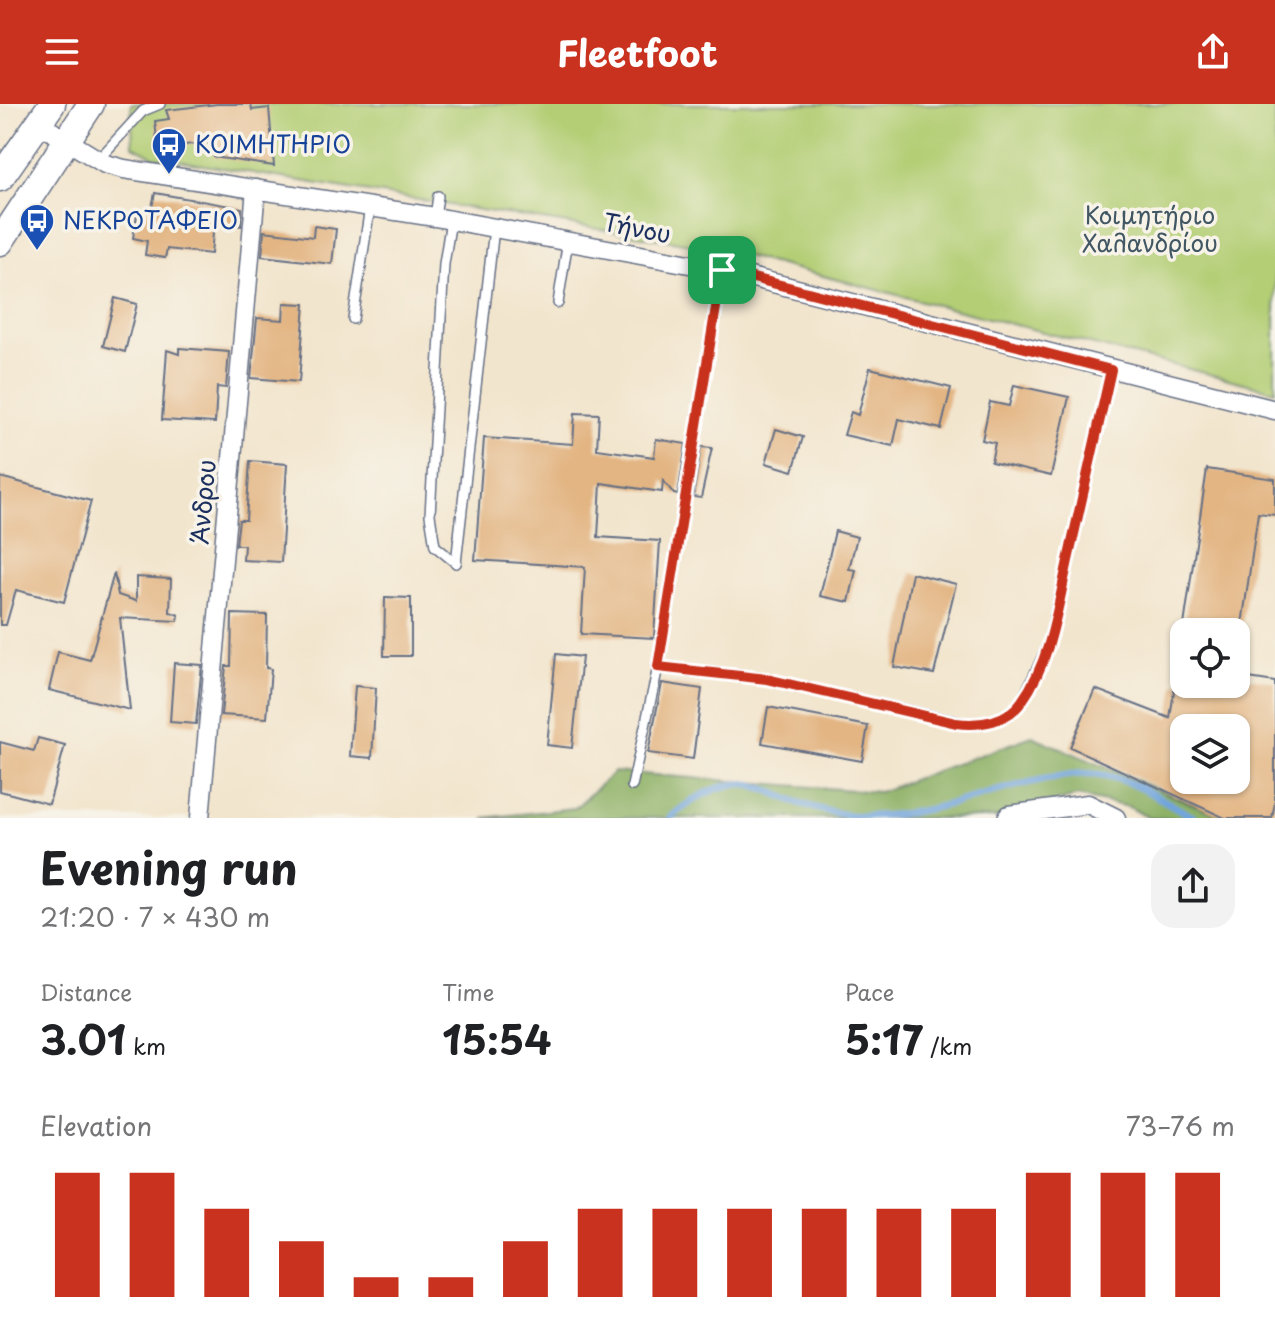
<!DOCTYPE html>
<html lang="en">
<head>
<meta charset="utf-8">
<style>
  body { margin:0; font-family:"Playpen Sans",sans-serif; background:#f2f2f2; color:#202124; height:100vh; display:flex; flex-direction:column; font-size:30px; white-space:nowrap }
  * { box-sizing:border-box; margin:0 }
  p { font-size:26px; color:#757577 }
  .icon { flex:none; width:44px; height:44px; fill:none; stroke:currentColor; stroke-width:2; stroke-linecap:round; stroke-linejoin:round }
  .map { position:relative; height:714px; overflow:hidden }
  .side { display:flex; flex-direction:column; background:#fff; flex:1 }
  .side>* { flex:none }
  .controls { position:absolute; left:1170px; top:514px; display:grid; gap:16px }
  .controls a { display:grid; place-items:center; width:80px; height:80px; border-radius:16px; background:#fff; box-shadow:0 2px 6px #0004; font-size:40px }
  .pin { position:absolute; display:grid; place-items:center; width:68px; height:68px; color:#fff; margin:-34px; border-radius:16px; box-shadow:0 4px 12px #0006 }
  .round { display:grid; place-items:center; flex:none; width:84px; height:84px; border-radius:24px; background:#f2f2f2 }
  .overview { display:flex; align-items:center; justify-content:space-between; height:136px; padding:0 40px }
  h1 { font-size:44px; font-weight:700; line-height:60px }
  .metrics { display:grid; grid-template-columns:repeat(3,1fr); gap:12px; height:136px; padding:8px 40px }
  .metrics div { display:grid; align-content:center }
  .metrics b { font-size:40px; font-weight:700 }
  .metrics small { font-size:22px; font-weight:400 }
  .metrics p { font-size:22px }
  .chart { height:224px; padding:16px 40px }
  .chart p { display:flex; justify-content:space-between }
  .chart svg { width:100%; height:144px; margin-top:8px; stroke:#c8321e; stroke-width:6 }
  header { display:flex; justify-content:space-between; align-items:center; height:104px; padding:0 40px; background:#c8321e; color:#fff; font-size:36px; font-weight:700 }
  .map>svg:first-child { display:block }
  .green { fill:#b3ce74; stroke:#677e69; stroke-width:2 }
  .forest { fill:#8eb166; stroke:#547062; stroke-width:2 }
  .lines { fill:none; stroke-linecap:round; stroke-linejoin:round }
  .stream { stroke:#71a4dd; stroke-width:7 }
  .building { fill:#e3b583; fill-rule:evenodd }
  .service-casing { stroke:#666f85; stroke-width:12 }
  .minor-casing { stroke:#666f85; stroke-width:21 }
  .secondary-casing { stroke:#666f85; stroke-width:29 }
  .service { stroke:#fff; stroke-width:9 }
  .minor { stroke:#fff; stroke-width:18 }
  .secondary { stroke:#fff; stroke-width:26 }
  .route-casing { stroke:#fff; stroke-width:16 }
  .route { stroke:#c8321e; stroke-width:10 }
  .labels { text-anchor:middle; stroke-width:7; stroke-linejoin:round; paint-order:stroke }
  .transit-label { font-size:24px; fill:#164399; stroke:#f7f3e8; text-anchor:start }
  .park-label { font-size:24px; fill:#415764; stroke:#f7f3e8 }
  .street-label { font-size:24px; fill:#1b2f5e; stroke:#f7f3e8 }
</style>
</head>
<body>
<header><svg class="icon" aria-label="menu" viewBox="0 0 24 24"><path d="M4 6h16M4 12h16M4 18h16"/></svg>Fleetfoot<svg class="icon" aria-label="share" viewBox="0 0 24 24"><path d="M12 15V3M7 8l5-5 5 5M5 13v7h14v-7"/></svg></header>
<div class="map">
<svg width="1275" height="714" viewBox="0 0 1275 714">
  <rect width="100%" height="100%" fill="#f7f3e8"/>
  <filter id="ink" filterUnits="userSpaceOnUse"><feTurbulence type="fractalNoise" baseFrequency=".0125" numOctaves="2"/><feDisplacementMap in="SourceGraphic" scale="16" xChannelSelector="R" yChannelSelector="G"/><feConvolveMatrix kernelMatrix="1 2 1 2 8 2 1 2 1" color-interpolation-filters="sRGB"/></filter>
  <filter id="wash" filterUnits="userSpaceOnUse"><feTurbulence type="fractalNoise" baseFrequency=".006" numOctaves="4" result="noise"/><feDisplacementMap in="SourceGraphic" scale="32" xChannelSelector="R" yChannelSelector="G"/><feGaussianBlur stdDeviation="1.8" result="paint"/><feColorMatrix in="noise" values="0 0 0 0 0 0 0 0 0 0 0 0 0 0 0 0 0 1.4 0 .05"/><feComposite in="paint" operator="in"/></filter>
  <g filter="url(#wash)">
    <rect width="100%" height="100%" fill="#f2e5cd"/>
    <path class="green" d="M131,0H1275V287L709,143L154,53L133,42Z"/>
    <path class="forest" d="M1032,632L1225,714H1149L1129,703L1077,692L1008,710L1005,714H484L575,704L614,668L879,688Z"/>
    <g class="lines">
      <path class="stream" d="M670,714C689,697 719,678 746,680C759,681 774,689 786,694C811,704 835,711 863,712C924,714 982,688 1041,676C1059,673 1077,668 1095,670C1130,673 1165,698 1195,714"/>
    </g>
    <g id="blocks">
      <g class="building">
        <path d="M217,0H251L252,6L269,4L274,62L214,53L211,38L158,44L155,17L169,15L166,6Z"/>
        <path d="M155,89L242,104L241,122L214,119L211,150L167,145L165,154L145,151L147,137L133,134L138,105L151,108Z"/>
        <path d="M314,122L336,125L332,160L262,152L264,127L313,133Z"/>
        <path d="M115,194L137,200L125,248L103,242Z"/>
        <path d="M284,199L305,200L299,278L251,274L257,214L283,216Z"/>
        <path d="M179,244L229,248L226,284L217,283L215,319L162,316L167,246L179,250Z"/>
        <path d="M870,264L951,284L941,325L899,315L893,342L844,331L851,308L858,311Z"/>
        <path d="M1014,281L1069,293L1051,372L991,358L995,339L982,336L990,298L1009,302Z"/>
        <path d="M575,309L599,310L597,345L654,353L656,335L686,340L678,391L674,390L663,376L662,388L601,379L598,433L660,437L654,534L581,530L585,463L475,456L484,334L573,340Z"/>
        <path d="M776,325L803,333L793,367L766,359Z"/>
        <path d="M701,343L712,344L701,394L693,393Z"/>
        <path d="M250,357L287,360L281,458L243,456L244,441H236L239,416H246Z"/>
        <path d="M1207,365L1275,375V411L1258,409L1241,528H1183Z"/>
        <path d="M0,373L91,397L64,498L16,486L6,521H0Z"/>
        <path d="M835,427L857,433L849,465L856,466L849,498L820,492Z"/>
        <path d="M114,469L118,491L136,497V473L171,475L170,508L179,511L178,517L120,514L130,606L49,586L58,548L90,556Z"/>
        <path d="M912,469L956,480L934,570L894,563Z"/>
        <path d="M385,493L411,494V552H384Z"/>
        <path d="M232,510L267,511L266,564L271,565L267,614L221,611L226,562H231Z"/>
        <path d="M556,550L582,553L572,644L547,641Z"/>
        <path d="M174,559L202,561L196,620L170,618Z"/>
        <path d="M1236,572L1275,578V699L1272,714H1225L1070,643L1095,585L1170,614L1175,580H1236ZM1184,624H1236V676H1184Z"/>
        <path d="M662,579L702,585L693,655L648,649Z"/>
        <path d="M355,582L376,584L372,654L350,652Z"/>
        <path d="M768,603L868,622L862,657L762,639Z"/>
        <path d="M38,634L65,641L49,700L0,687V638L34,647Z"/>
      </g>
    </g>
  </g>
  <g filter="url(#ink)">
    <use href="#blocks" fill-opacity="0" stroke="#666f85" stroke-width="2"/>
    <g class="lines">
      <defs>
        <g id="service">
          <path d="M98,56L143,7L160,0"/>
          <path d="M435,113L438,92"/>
          <path d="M451,116L444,160L430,411L435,442L456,459"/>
          <path d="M558,199L568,136"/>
          <path d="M353,215L370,103"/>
          <path d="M456,459L494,124"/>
          <path d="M658,563L767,575L972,621L992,618L1008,610L1021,599L1049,539L1111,266"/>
          <path d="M632,682L658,563L722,166"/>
        </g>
        <g id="minor">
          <path d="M38,19L105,60L124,65L435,113L722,166L1275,306"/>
          <path d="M200,714L256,85"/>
          <path d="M1007,714L1009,711L1088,700L1116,714"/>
        </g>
        <g id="secondary">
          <path d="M0,74L52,0"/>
          <path d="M0,138L91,0"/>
        </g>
      </defs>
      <use href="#service" class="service-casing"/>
      <use href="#minor" class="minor-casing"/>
      <use href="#secondary" class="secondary-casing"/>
      <use href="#service" class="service"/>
      <use href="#minor" class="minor"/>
      <use href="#secondary" class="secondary"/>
    </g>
  </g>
  <g class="lines" filter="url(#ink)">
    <defs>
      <path id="route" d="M722,166L1111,266C1097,328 1083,390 1069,452C1058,500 1052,555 1022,597C1008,618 980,622 956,619L767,575L658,563Z"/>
    </defs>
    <use href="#route" class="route-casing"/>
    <use href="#route" class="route"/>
  </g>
  <defs>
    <symbol id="bus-pin" viewBox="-11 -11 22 30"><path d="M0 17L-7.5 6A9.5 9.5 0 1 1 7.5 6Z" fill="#1a4fb4" stroke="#f7f3e8"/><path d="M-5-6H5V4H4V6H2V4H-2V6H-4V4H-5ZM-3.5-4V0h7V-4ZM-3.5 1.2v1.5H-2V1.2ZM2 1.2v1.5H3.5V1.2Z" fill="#fff"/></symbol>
  </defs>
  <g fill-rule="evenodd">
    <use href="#bus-pin" x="149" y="21" width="40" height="54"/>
    <use href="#bus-pin" x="17" y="97" width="40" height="54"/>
  </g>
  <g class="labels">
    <g class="transit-label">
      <text x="195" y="49">ΚΟΙΜΗΤΗΡΙΟ</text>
      <text x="63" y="125">ΝΕΚΡΟΤΑΦΕΙΟ</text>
    </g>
    <g class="park-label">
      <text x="1150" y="120">Κοιμητήριο<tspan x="1150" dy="28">Χαλανδρίου</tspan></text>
    </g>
    <g class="street-label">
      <text transform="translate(637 125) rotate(11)" y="8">Τήνου</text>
      <text transform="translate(204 398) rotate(-85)" y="8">Άνδρου</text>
    </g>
  </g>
</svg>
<div class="controls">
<a><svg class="icon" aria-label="locate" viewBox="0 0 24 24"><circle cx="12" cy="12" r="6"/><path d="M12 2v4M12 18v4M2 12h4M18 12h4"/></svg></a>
<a><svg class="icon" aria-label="layers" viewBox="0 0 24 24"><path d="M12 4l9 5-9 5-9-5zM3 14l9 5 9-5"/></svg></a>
</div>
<div class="pin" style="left:722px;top:166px;background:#1e9e55"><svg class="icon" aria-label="arrive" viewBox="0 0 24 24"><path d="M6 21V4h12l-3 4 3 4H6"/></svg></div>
</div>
<section class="side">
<div class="overview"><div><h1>Evening run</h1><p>21:20 · 7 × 430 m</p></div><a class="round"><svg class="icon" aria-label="share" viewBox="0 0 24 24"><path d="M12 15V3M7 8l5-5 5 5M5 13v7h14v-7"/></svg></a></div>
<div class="metrics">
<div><p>Distance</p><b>3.01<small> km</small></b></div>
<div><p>Time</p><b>15:54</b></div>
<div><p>Pace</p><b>5:17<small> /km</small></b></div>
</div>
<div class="chart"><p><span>Elevation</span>73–76 m</p>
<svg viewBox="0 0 160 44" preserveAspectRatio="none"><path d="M5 44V6M15 44V6M25 44V17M35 44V27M45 44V38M55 44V38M65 44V27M75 44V17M85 44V17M95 44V17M105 44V17M115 44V17M125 44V17M135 44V6M145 44V6M155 44V6"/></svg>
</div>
</section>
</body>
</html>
